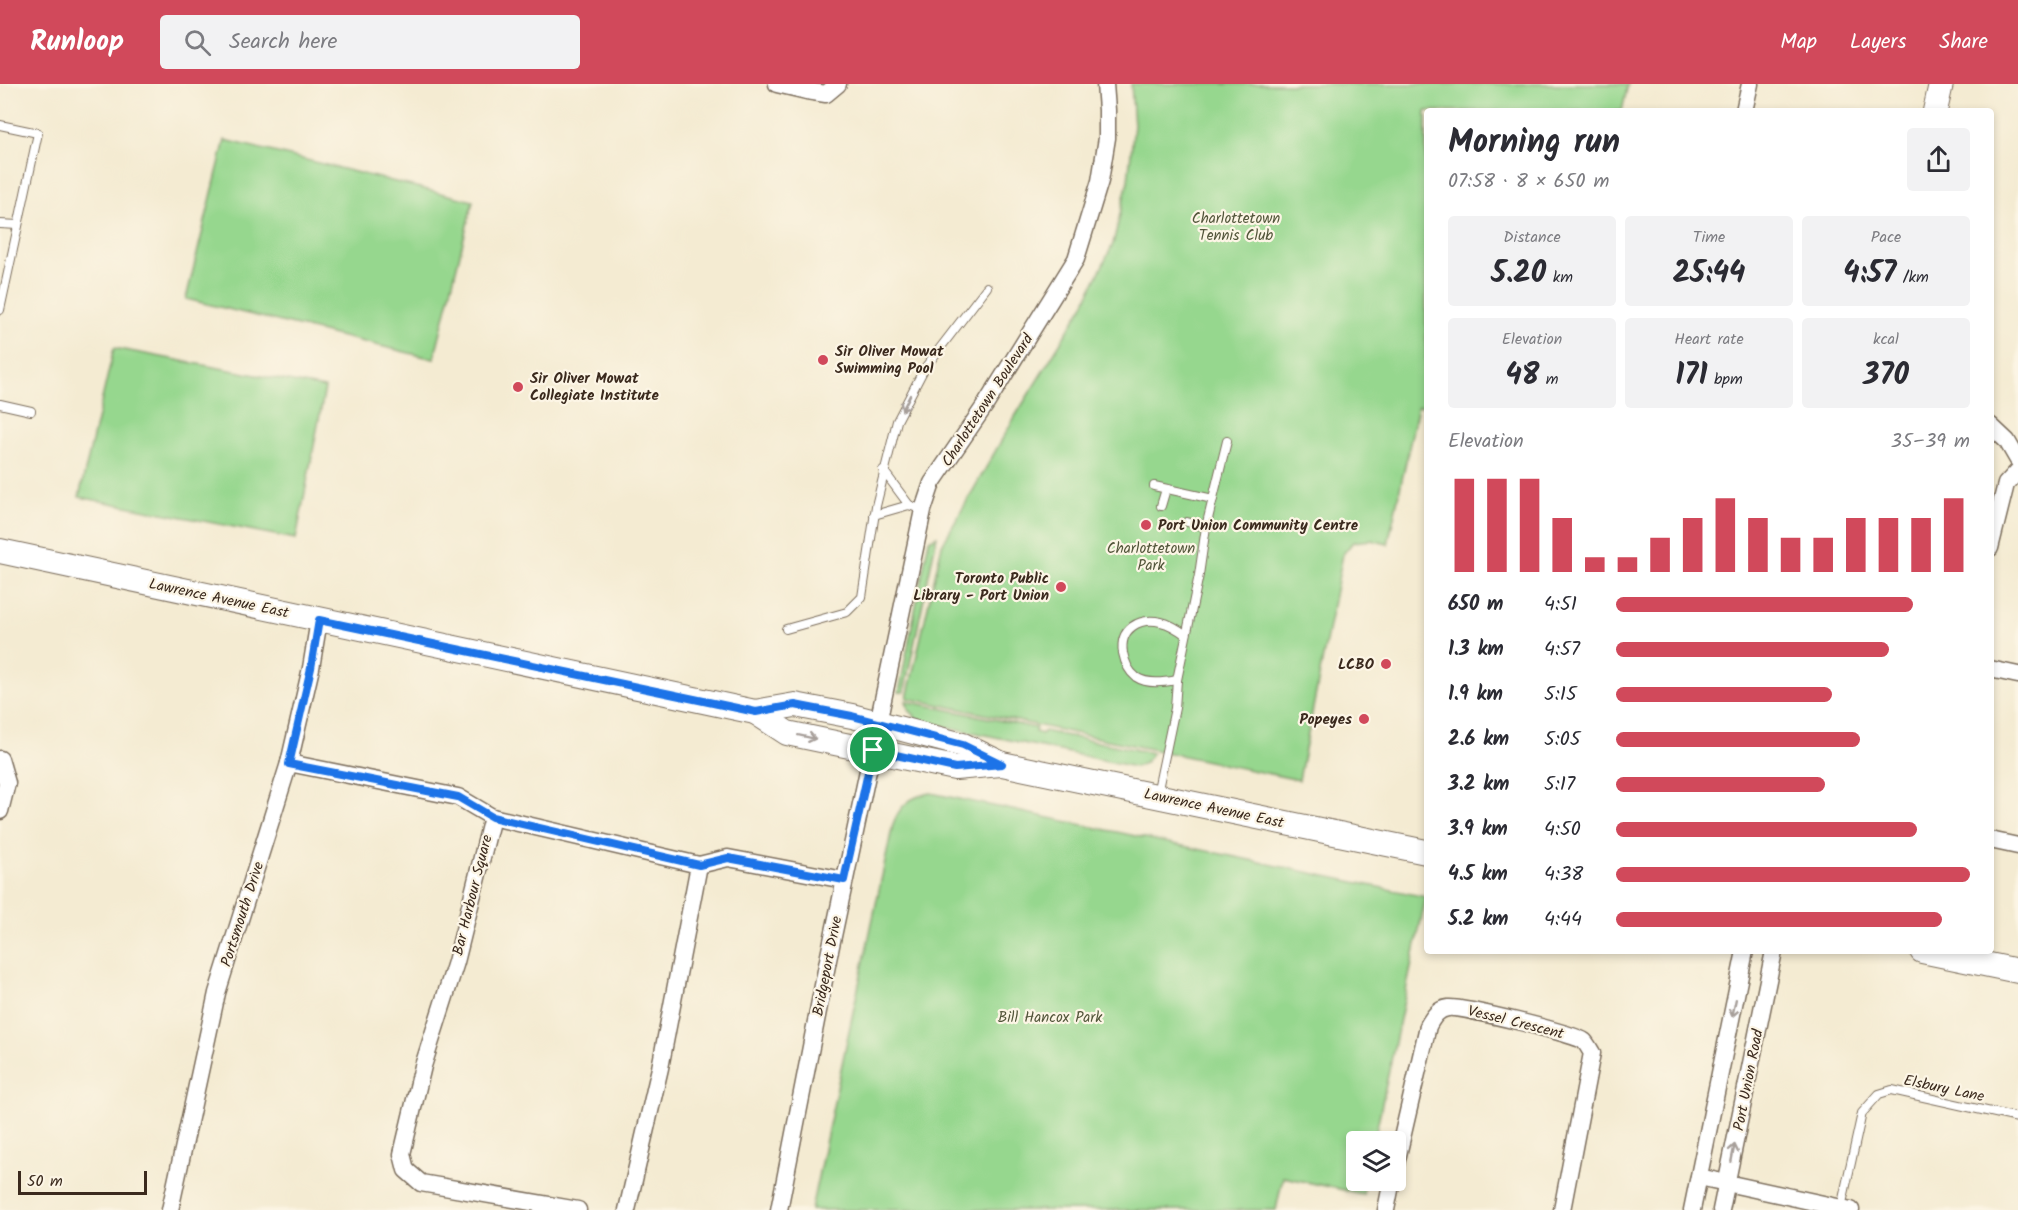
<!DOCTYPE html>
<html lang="en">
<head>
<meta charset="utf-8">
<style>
  body { margin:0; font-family:Kalam,sans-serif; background:#f2f2f3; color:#2b2b33; height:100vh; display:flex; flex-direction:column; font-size:22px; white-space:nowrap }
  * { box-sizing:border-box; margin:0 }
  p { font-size:20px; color:#7c7c81 }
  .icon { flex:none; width:33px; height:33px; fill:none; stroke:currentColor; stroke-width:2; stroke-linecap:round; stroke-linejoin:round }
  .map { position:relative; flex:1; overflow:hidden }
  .side { position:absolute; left:1424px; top:24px; width:570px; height:846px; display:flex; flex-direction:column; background:#fff; border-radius:6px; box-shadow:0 3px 9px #0003 }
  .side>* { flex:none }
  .controls { position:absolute; left:1346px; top:1047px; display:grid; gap:12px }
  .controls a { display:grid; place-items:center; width:60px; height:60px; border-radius:6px; background:#fff; box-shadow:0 3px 9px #0003; font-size:30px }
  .scale { position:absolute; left:18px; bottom:15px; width:129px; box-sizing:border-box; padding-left:6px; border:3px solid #3b2a1e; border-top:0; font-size:16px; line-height:21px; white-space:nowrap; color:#3b2a1e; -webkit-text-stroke:4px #fcf5e5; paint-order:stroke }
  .pin { position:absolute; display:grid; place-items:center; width:51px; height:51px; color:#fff; margin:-26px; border:3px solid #fff; border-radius:50%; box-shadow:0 2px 6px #0007 }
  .round { display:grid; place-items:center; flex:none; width:63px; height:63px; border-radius:6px; background:#f2f2f3 }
  .summary { display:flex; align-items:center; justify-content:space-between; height:102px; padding:0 24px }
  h1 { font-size:33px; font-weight:700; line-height:45px }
  .stats { display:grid; grid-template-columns:repeat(3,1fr); gap:9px; height:102px; padding:6px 24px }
  .stats div { display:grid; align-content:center; border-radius:6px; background:#f2f2f3; text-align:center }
  .stats b { font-size:30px; font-weight:700 }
  .stats small { font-size:16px; font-weight:400 }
  .stats p { font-size:16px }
  .chart { height:168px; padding:12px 24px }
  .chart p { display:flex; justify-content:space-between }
  .chart svg { width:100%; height:108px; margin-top:6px; stroke:#d1495b; stroke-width:6 }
  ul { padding:0 24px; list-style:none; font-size:20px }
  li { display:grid; grid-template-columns:96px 72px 1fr; align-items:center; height:45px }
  li i { height:15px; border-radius:8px; background:#d1495b }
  header { display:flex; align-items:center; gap:36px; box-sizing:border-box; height:84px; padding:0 30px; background:#d1495b; color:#fff }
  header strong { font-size:28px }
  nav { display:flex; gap:33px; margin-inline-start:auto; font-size:21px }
  .search { width:420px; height:54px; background:#f2f2f3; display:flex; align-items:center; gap:15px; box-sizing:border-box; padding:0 21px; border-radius:6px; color:#7c7c81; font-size:22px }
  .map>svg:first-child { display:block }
  .green { fill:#96d78e; stroke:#688056; stroke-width:1.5 }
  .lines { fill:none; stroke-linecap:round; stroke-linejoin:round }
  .service-casing { stroke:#7c6e5d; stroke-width:10 }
  .minor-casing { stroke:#7c6e5d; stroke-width:19 }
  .secondary-casing { stroke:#7c6e5d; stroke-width:26 }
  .service { stroke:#fff; stroke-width:8 }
  .minor { stroke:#fff; stroke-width:16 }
  .secondary { stroke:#fff; stroke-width:24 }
  .oneway { stroke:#a79f9a }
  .route-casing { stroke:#fff; stroke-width:12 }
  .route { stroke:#1a73e8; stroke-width:8 }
  .poi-dot { fill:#d1495b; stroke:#fcf5e5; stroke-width:2 }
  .labels { text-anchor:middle; stroke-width:4.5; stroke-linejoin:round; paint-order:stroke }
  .park-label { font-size:15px; fill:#52553a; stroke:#fcf5e5 }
  .poi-label { font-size:15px; font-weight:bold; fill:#3b2a1e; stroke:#fcf5e5; text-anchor:start }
  .street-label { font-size:15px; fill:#3b2a1e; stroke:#fcf5e5 }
</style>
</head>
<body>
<header>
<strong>Runloop</strong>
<div class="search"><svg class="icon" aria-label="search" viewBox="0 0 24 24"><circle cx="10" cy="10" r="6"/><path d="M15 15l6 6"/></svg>Search here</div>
<nav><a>Map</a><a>Layers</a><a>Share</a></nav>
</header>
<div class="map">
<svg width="2018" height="1126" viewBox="0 0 2018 1126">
  <rect width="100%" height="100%" fill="#fcf5e5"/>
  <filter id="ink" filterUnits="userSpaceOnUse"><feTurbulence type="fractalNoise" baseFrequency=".0167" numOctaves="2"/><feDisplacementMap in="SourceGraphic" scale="12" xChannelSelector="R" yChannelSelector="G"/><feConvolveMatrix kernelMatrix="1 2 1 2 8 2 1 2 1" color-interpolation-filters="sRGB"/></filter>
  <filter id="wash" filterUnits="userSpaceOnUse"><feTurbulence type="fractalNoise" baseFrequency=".008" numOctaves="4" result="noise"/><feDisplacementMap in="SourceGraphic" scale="24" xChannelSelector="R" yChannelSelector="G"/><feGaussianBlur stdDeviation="1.35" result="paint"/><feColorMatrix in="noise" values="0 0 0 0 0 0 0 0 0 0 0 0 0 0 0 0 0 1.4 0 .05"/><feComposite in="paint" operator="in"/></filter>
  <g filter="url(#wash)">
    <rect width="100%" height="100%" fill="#f4ebd2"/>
    <g class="green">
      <path d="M1131,0H1628L1622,27H1426V323L1418,322L1388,460L1371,456L1353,458L1343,470L1299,696L907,614L942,461L1016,331L1083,222L1113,160L1128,97L1134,41Z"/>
      <path d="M225,56L473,117L434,275L186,215Z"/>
      <path d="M114,264L325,304L296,455L79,413Z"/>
      <path d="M937,452L904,608H899L929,456Z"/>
      <path d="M906,617L1036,644L1035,648L1042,650L1044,647L1152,669L1145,679L1135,683L920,637L914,634L915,632L909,626Z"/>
      <path d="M931,709L1426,813L1374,1057L1356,1058V1096L1366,1097L1363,1110L1283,1093L1276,1126H811L893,740C900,721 911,712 931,709Z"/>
    </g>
  </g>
  <g filter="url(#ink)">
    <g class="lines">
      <defs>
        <g id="service">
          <path d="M0,41L38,49L0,226"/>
          <path d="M0,140L18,141"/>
          <path d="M0,320L31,327"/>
          <path d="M883,386L909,421"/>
          <path d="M1154,402L1213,415"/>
          <path d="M1161,422L1166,405"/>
          <path d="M874,431L909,421L923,426"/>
          <path d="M1187,438L1206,443"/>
          <path d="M786,545L847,528L862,513L876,422L897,337L924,285L987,203"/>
          <path d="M1177,596C1165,598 1148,601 1136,593C1128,587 1125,579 1123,569C1119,545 1139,533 1161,538C1170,540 1178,545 1186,551"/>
          <path d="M1157,710L1175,624L1177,596L1199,491L1206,443L1227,357"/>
          <path d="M1841,1124L1862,1029L1879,1010L1892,1006L2018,1034"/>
        </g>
        <g id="minor">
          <path d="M777,0L807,7L826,10L838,0"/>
          <path d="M1744,27L1750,0"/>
          <path d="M1990,341L2007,357L2018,376"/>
          <path d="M1990,464L2006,400L2018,387"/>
          <path d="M1990,585L2018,591"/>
          <path d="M0,675L7,699L0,727"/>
          <path d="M289,679L458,713L492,733"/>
          <path d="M1990,756L2018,762"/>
          <path d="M699,781L728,774L844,796"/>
          <path d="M1395,1084L1428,942C1433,933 1438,925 1448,924C1461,922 1575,950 1584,957C1587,960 1590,966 1592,969L1562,1126"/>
          <path d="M1699,1093L1851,1126"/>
          <path d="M170,1126L217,909L289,679L311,584L319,536"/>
          <path d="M578,1126L421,1099L406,1086L402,1070L423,982L456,878L492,733L699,781L660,984L627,1126"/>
          <path d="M779,1126L828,876L923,426L932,399L986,320L1076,175L1100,97L1107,54V26L1105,0"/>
          <path d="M1386,1126L1392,1096"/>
          <path d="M1692,1126L1745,867"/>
          <path d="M1721,1126L1774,867"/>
        </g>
        <g id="secondary">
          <path d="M1935,27L1941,0"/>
          <path d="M0,467L755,628L795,621L852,632L963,661L1002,680L1426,768"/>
          <path d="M755,628L787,649L955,684L1001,680"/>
          <path d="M1922,867L2018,887"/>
        </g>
      </defs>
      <use href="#service" class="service-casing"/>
      <use href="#minor" class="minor-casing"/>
      <use href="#secondary" class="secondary-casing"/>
      <use href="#service" class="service"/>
      <use href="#minor" class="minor"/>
      <use href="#secondary" class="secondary"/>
    </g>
    <defs><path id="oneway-shaft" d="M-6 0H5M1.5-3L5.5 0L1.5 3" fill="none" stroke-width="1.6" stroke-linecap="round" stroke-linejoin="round" transform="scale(1.5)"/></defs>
    <g class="oneway">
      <use href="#oneway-shaft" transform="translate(906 319) rotate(117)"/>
      <use href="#oneway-shaft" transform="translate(807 653) rotate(12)"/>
      <use href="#oneway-shaft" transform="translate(1734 924) rotate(102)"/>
      <use href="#oneway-shaft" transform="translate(1733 1069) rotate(-79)"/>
    </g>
  </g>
  <g class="lines" filter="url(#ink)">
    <defs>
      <path id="route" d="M319,536L756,628L795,621L852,632L963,661L1002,680L955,684L873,666L844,796L728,774L699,781L492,733L458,713L289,680L311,584Z"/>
    </defs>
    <use href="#route" class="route-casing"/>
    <use href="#route" class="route"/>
  </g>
  <g class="poi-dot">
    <circle cx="823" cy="276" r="6"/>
    <circle cx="518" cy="303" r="6"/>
    <circle cx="1146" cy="441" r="6"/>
    <circle cx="1061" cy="503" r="6"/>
    <circle cx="1386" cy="580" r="6"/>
    <circle cx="1364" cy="635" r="6"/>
  </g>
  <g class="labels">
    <g class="park-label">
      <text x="1236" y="139">Charlottetown<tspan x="1236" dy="17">Tennis Club</tspan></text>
      <text x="1151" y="469">Charlottetown<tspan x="1151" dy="17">Park</tspan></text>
      <text x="1050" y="938">Bill Hancox Park</text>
    </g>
    <g class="poi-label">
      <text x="835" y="272">Sir Oliver Mowat<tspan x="835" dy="17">Swimming Pool</tspan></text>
      <text x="530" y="299">Sir Oliver Mowat<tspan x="530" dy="17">Collegiate Institute</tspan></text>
      <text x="1158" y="446">Port Union Community Centre</text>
      <text x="1049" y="499" text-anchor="end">Toronto Public<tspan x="1049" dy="17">Library - Port Union</tspan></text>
      <text x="1374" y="585" text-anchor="end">LCBO</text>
      <text x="1352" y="640" text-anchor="end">Popeyes</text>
    </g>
    <g class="street-label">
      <text transform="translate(987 316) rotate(-57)" y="5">Charlottetown Boulevard</text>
      <text transform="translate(219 514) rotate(12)" y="5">Lawrence Avenue East</text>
      <text transform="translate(1214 724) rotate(12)" y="5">Lawrence Avenue East</text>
      <text transform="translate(472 811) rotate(-76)" y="5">Bar Harbour Square</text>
      <text transform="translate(242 830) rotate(-72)" y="5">Portsmouth Drive</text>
      <text transform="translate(827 882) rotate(-79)" y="5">Bridgeport Drive</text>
      <text transform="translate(1516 938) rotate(14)" y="5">Vessel Crescent</text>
      <text transform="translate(1748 996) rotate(-79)" y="5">Port Union Road</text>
      <text transform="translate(1944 1004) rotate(12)" y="5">Elsbury Lane</text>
    </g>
  </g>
</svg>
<div class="controls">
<a><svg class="icon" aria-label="layers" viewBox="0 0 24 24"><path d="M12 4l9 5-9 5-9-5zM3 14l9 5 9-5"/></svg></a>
</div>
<div class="scale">50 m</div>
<div class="pin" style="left:873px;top:666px;background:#1e9e55"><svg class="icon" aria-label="arrive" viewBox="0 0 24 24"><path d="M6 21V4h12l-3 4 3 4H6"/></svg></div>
<section class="side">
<div class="summary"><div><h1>Morning run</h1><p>07:58 · 8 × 650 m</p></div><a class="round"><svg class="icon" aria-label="share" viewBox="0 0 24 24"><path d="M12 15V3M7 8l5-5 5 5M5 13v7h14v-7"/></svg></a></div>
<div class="stats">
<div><p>Distance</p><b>5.20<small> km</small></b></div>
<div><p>Time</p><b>25:44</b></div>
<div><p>Pace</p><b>4:57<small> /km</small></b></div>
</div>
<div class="stats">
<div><p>Elevation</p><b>48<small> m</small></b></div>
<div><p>Heart rate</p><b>171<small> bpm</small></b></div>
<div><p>kcal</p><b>370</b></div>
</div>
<div class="chart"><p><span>Elevation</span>35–39 m</p>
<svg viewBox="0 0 160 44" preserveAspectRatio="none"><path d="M5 44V6M15 44V6M25 44V6M35 44V22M45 44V38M55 44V38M65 44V30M75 44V22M85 44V14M95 44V22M105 44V30M115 44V30M125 44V22M135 44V22M145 44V22M155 44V14"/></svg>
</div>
<ul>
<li><b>650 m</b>4:51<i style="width:84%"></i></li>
<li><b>1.3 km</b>4:57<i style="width:77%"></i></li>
<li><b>1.9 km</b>5:15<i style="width:61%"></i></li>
<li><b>2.6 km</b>5:05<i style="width:69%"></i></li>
<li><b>3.2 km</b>5:17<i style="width:59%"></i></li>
<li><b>3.9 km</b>4:50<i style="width:85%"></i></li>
<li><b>4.5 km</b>4:38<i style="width:100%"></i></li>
<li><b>5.2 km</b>4:44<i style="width:92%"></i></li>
</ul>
</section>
</div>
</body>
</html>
